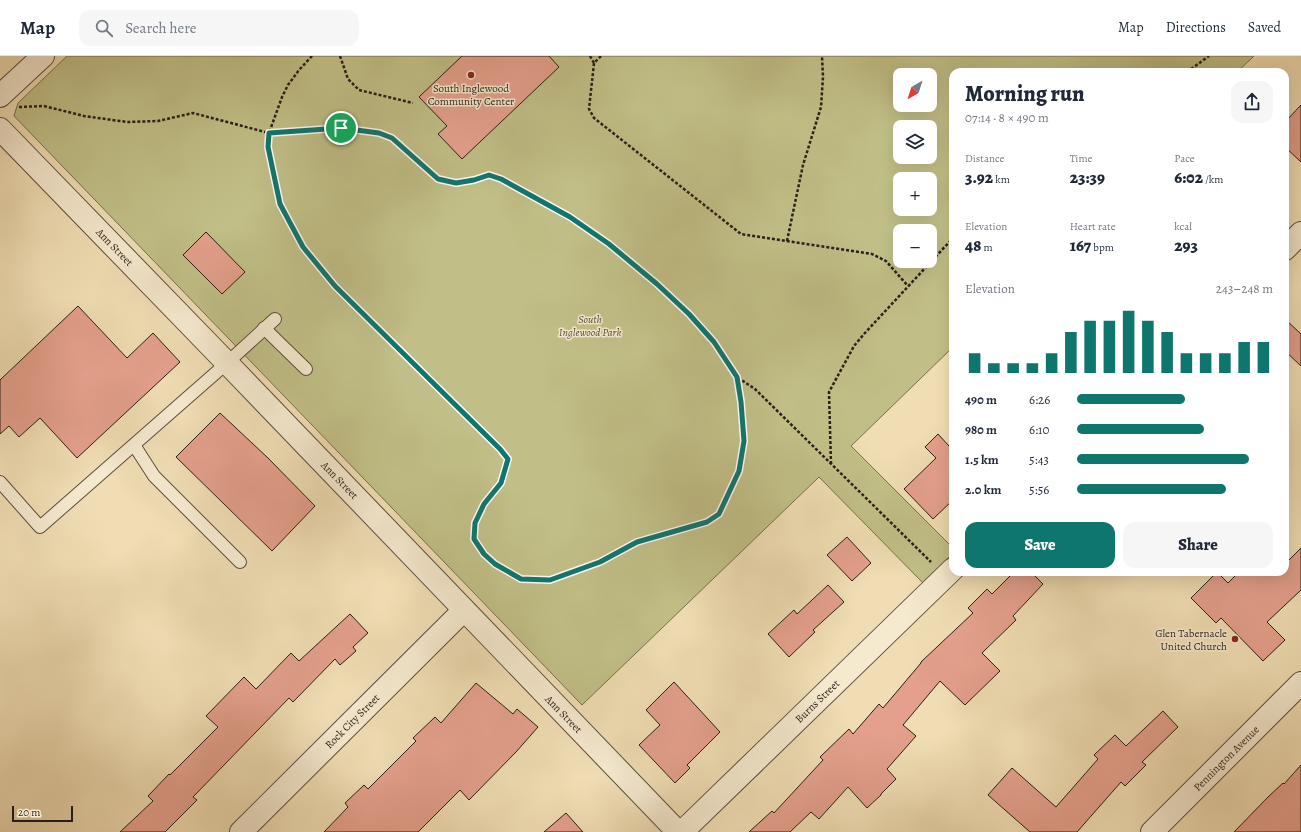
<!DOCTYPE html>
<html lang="en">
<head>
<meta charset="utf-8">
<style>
  body { margin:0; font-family:Alegreya,serif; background:#f6f6f7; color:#1f2937; height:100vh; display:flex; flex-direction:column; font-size:15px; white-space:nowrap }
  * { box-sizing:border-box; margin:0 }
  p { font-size:13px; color:#747a83 }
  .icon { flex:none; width:22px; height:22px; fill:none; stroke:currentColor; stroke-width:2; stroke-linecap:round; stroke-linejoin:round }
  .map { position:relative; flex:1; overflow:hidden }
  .details { position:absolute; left:949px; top:12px; width:340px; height:508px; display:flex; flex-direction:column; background:#fff; border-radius:12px; box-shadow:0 4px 16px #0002 }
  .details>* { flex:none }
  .needle { width:26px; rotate:219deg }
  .fabs { position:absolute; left:893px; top:12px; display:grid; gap:8px }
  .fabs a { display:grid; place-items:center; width:44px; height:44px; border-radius:8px; background:#fff; box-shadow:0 4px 16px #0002; font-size:20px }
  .scale { position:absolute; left:12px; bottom:10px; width:61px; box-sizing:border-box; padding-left:4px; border:2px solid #291e18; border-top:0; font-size:11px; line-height:14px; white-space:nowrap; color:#291e18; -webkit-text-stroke:3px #f5e9ce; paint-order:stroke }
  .pin { position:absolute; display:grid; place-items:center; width:34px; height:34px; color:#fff; margin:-17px; border:2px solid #fff; border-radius:50%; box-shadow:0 1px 4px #0007 }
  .round { display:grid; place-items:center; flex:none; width:42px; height:42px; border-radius:12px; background:#f6f6f7 }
  .overview { display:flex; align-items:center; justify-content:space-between; height:68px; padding:0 16px }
  h1 { font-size:22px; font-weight:800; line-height:30px }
  .stats { display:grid; grid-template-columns:repeat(3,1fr); gap:6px; height:68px; padding:4px 16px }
  .stats div { display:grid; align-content:center }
  .stats b { font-size:17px; font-weight:800 }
  .stats small { font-size:11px; font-weight:400 }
  .stats p { font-size:11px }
  .chart { height:112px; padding:8px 16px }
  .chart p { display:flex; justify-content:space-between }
  .chart svg { width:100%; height:72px; margin-top:4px; stroke:#0f766e; stroke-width:6 }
  .button { display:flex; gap:8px; margin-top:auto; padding:8px 16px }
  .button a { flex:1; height:46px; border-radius:12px; background:#0f766e; color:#fff; font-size:16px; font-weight:800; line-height:46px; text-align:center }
  .button a+a { background:#f6f6f7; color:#1f2937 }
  ul { padding:0 16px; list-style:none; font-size:13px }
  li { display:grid; grid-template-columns:64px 48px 1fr; align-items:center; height:30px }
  li i { height:10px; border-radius:5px; background:#0f766e }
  header { display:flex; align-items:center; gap:24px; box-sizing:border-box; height:56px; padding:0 20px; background:#fff; border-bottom:1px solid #e0e1e3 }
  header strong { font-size:19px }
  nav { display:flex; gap:22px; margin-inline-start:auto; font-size:14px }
  .search { width:280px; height:36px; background:#f6f6f7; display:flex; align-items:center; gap:10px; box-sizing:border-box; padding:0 14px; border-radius:12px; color:#747a83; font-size:15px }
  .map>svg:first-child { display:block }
  .green { fill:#c1bf87; stroke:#756e50; fill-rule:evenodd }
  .building { fill:#e4a08c; stroke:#291e18 }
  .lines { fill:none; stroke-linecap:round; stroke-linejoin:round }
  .service-casing { stroke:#5b4e3f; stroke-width:14 }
  .minor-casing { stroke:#5b4e3f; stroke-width:24 }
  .tertiary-casing { stroke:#5b4e3f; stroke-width:24 }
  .path { stroke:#291e18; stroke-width:2.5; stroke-dasharray:3 2; stroke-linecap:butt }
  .service { stroke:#f5e9ce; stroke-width:12 }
  .minor { stroke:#f5e9ce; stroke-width:22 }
  .tertiary { stroke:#f5e9ce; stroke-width:22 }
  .route-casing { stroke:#fff; stroke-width:8 }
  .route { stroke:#0f766e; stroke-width:5 }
  .poi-dot { fill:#8f2418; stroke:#f5e9ce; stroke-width:1.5 }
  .labels { text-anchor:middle; stroke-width:3; stroke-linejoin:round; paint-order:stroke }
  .poi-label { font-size:11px; fill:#291e18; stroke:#f5e9ce }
  .street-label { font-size:11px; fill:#291e18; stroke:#f5e9ce }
  .park-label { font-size:11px; font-style:italic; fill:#574e39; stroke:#f5e9ce }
</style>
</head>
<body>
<header>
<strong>Map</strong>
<div class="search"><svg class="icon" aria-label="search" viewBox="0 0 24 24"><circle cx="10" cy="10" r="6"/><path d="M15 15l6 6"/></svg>Search here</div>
<nav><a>Map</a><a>Directions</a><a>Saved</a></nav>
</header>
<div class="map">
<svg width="1301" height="776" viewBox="0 0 1301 776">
  <rect width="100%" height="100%" fill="#f0ddb3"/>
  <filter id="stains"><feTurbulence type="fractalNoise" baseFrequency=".005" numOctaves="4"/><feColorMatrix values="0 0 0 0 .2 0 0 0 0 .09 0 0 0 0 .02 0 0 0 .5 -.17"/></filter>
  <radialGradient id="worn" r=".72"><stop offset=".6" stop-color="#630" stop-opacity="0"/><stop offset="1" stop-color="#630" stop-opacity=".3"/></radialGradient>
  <path class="green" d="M67,0H1254L1237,16H953V291L851,390L953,492V497L923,527L819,421L582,649L14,60L18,47ZM900,19H930V49H900ZM900,71H930V101H900ZM900,123H930V153H900ZM900,175H930V205H900Z"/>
  <g class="building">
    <path d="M462,0H549L559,11L462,103L438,78L447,70L419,41Z"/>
    <path d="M1301,49V106L1285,91V66Z"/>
    <path d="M206,176L245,216L222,238L183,199Z"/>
    <path d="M78,250L127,302L153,277L180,306L77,402L40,362L19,381L9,370L0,378V324Z"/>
    <path d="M1285,263L1301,278V310L1285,295Z"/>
    <path d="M220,357L268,402L315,450L272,495L176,401Z"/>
    <path d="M938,378L949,390L953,386V444L933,463L904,433L936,402L925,391Z"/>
    <path d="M847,481L871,507L852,525L827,499Z"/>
    <path d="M1301,492V534L1267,566L1285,584L1263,605L1221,562L1216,567L1191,542L1217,516L1228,527L1239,516H1285V508Z"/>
    <path d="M1014,516H1031L1043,528L1013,560L1016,564L982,597L1000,615L965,649L940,625L903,669L916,680L887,713L896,723L881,738V739L867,752L848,731L819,763L811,756L790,776H749L772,755L774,757L823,704L820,701L849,673L853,678L879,648L883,652L921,607V606L973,557L968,552L987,533L992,538Z"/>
    <path d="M828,529L844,546L813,574L815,576L789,601L768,578L794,554L797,558Z"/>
    <path d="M350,558L368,577L353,591L356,595L340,609L335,603L293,646L289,642L193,741L197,744L165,776H120L153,745L148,740L169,718L170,719L218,671L206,660L244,621L256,633L291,597L299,605Z"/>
    <path d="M674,626L720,676L687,709L690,712L675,727L639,689L660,669L646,654Z"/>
    <path d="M476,627L513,658L517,653L538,671L516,696L469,744L460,734L418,776H324L348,751L345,747L364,729L368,733L416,685L413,682L435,661L441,667Z"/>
    <path d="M1163,655L1178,671L1142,706L1146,709L1125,730L1121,726L1077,776H1030L988,739L1012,712L1056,751L1098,703L1094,699L1115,679L1126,690Z"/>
    <path d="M1301,709V776H1234L1268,741L1283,727L1284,728Z"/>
    <path d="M566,757L583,776H544Z"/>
  </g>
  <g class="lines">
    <defs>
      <g id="service">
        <path d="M264,272L306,313"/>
        <path d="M134,389L154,420L240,506"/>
        <path d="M0,426L40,471L227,307L275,263"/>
      </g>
      <g id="minor">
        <path d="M0,73L227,307L678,776"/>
        <path d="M1285,193L1301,177"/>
        <path d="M241,776L464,554"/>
        <path d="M682,776L953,513"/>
        <path d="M1152,776L1301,627"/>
      </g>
      <path id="tertiary" d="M0,40L43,0"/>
    </defs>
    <use href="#service" class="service-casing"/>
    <use href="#minor" class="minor-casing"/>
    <use href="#tertiary" class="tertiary-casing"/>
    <g class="path">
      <path d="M312,0L299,14L288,29L282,41L269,77L268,91L280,148L303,191L335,230L500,393L509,403L501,427L484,448L475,467L474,483L484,498L495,508L521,523L551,524L573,516L600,505L637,486L707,466L719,458L739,415L744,385L741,346L737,321"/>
      <path d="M340,0L348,23L359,34L413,47"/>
      <path d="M590,0L594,7"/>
      <path d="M601,0L594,7L589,53L594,62L741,178L872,198L886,205L908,230"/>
      <path d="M1187,16L1209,0"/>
      <path d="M19,51L44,50L84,60L127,66L158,65L193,57L269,77L341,72L379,77L393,82L438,123L457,127L474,125L489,119L501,123L571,161L609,188L657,228L689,258L714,286L737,321L755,333L931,506"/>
      <path d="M787,185L803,109L821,51L823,21L822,0"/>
      <path d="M831,408L829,336L854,290L864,278L953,182"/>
    </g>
    <use href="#service" class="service"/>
    <use href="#minor" class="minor"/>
    <use href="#tertiary" class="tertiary"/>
  </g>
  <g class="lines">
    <defs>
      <path id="route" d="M341,72L379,77L392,82L438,123L456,127L474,124L489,119L501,123L570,161L609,188L657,228L689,258L714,286L737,321L741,346L744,385L739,415L719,458L707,466L637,486L600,506L550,524L521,523L495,508L484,498L474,483L475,467L484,448L501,427L508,403L500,393L335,230L303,191L280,148L268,91L269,77Z"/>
    </defs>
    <use href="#route" class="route-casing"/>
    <use href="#route" class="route"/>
  </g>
  <g class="poi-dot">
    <circle cx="471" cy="19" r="4"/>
    <circle cx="1235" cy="583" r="4"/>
  </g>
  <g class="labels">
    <g class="poi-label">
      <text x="471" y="36">South Inglewood<tspan x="471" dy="13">Community Center</tspan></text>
      <text x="1227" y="581" text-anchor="end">Glen Tabernacle<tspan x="1227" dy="13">United Church</tspan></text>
    </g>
    <g class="street-label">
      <text transform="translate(115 191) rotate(46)" y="4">Ann Street</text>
      <text transform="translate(340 424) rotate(46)" y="4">Ann Street</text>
      <text transform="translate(817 645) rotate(-44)" y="4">Burns Street</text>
      <text transform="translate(564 658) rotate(46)" y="4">Ann Street</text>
      <text transform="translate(352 665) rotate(-45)" y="4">Rock City Street</text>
      <text transform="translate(1226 702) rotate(-45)" y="4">Pennington Avenue</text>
    </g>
    <g class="park-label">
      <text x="590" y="267">South<tspan x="590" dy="13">Inglewood Park</tspan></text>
    </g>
  </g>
  <rect width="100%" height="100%" filter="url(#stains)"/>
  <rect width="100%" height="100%" fill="url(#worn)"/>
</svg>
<div class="fabs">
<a><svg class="needle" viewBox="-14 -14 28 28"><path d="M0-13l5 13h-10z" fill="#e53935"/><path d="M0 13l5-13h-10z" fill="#747a83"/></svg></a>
<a><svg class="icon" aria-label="layers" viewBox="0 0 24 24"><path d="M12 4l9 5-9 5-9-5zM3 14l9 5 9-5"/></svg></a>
<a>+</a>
<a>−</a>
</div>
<div class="scale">20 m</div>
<div class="pin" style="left:341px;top:72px;background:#1e9e55"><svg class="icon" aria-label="arrive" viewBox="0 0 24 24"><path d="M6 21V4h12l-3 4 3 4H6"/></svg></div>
<section class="details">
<div class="overview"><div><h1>Morning run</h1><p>07:14 · 8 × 490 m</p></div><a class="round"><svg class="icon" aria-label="share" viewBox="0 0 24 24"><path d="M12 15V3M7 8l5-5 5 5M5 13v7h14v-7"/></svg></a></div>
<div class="stats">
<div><p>Distance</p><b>3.92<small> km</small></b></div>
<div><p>Time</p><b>23:39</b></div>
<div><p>Pace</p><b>6:02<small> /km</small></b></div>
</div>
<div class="stats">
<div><p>Elevation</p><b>48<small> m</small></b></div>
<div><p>Heart rate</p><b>167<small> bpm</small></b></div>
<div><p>kcal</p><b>293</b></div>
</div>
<div class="chart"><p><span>Elevation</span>243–248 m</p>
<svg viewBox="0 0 160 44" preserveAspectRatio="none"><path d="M5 44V32M15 44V38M25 44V38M35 44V38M45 44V32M55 44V19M65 44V12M75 44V12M85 44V6M95 44V12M105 44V19M115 44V32M125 44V32M135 44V32M145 44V25M155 44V25"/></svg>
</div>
<ul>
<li><b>490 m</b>6:26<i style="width:55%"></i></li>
<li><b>980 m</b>6:10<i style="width:65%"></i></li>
<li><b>1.5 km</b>5:43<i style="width:88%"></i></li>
<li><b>2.0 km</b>5:56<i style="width:76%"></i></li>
</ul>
<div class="button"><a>Save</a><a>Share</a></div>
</section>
</div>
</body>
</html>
